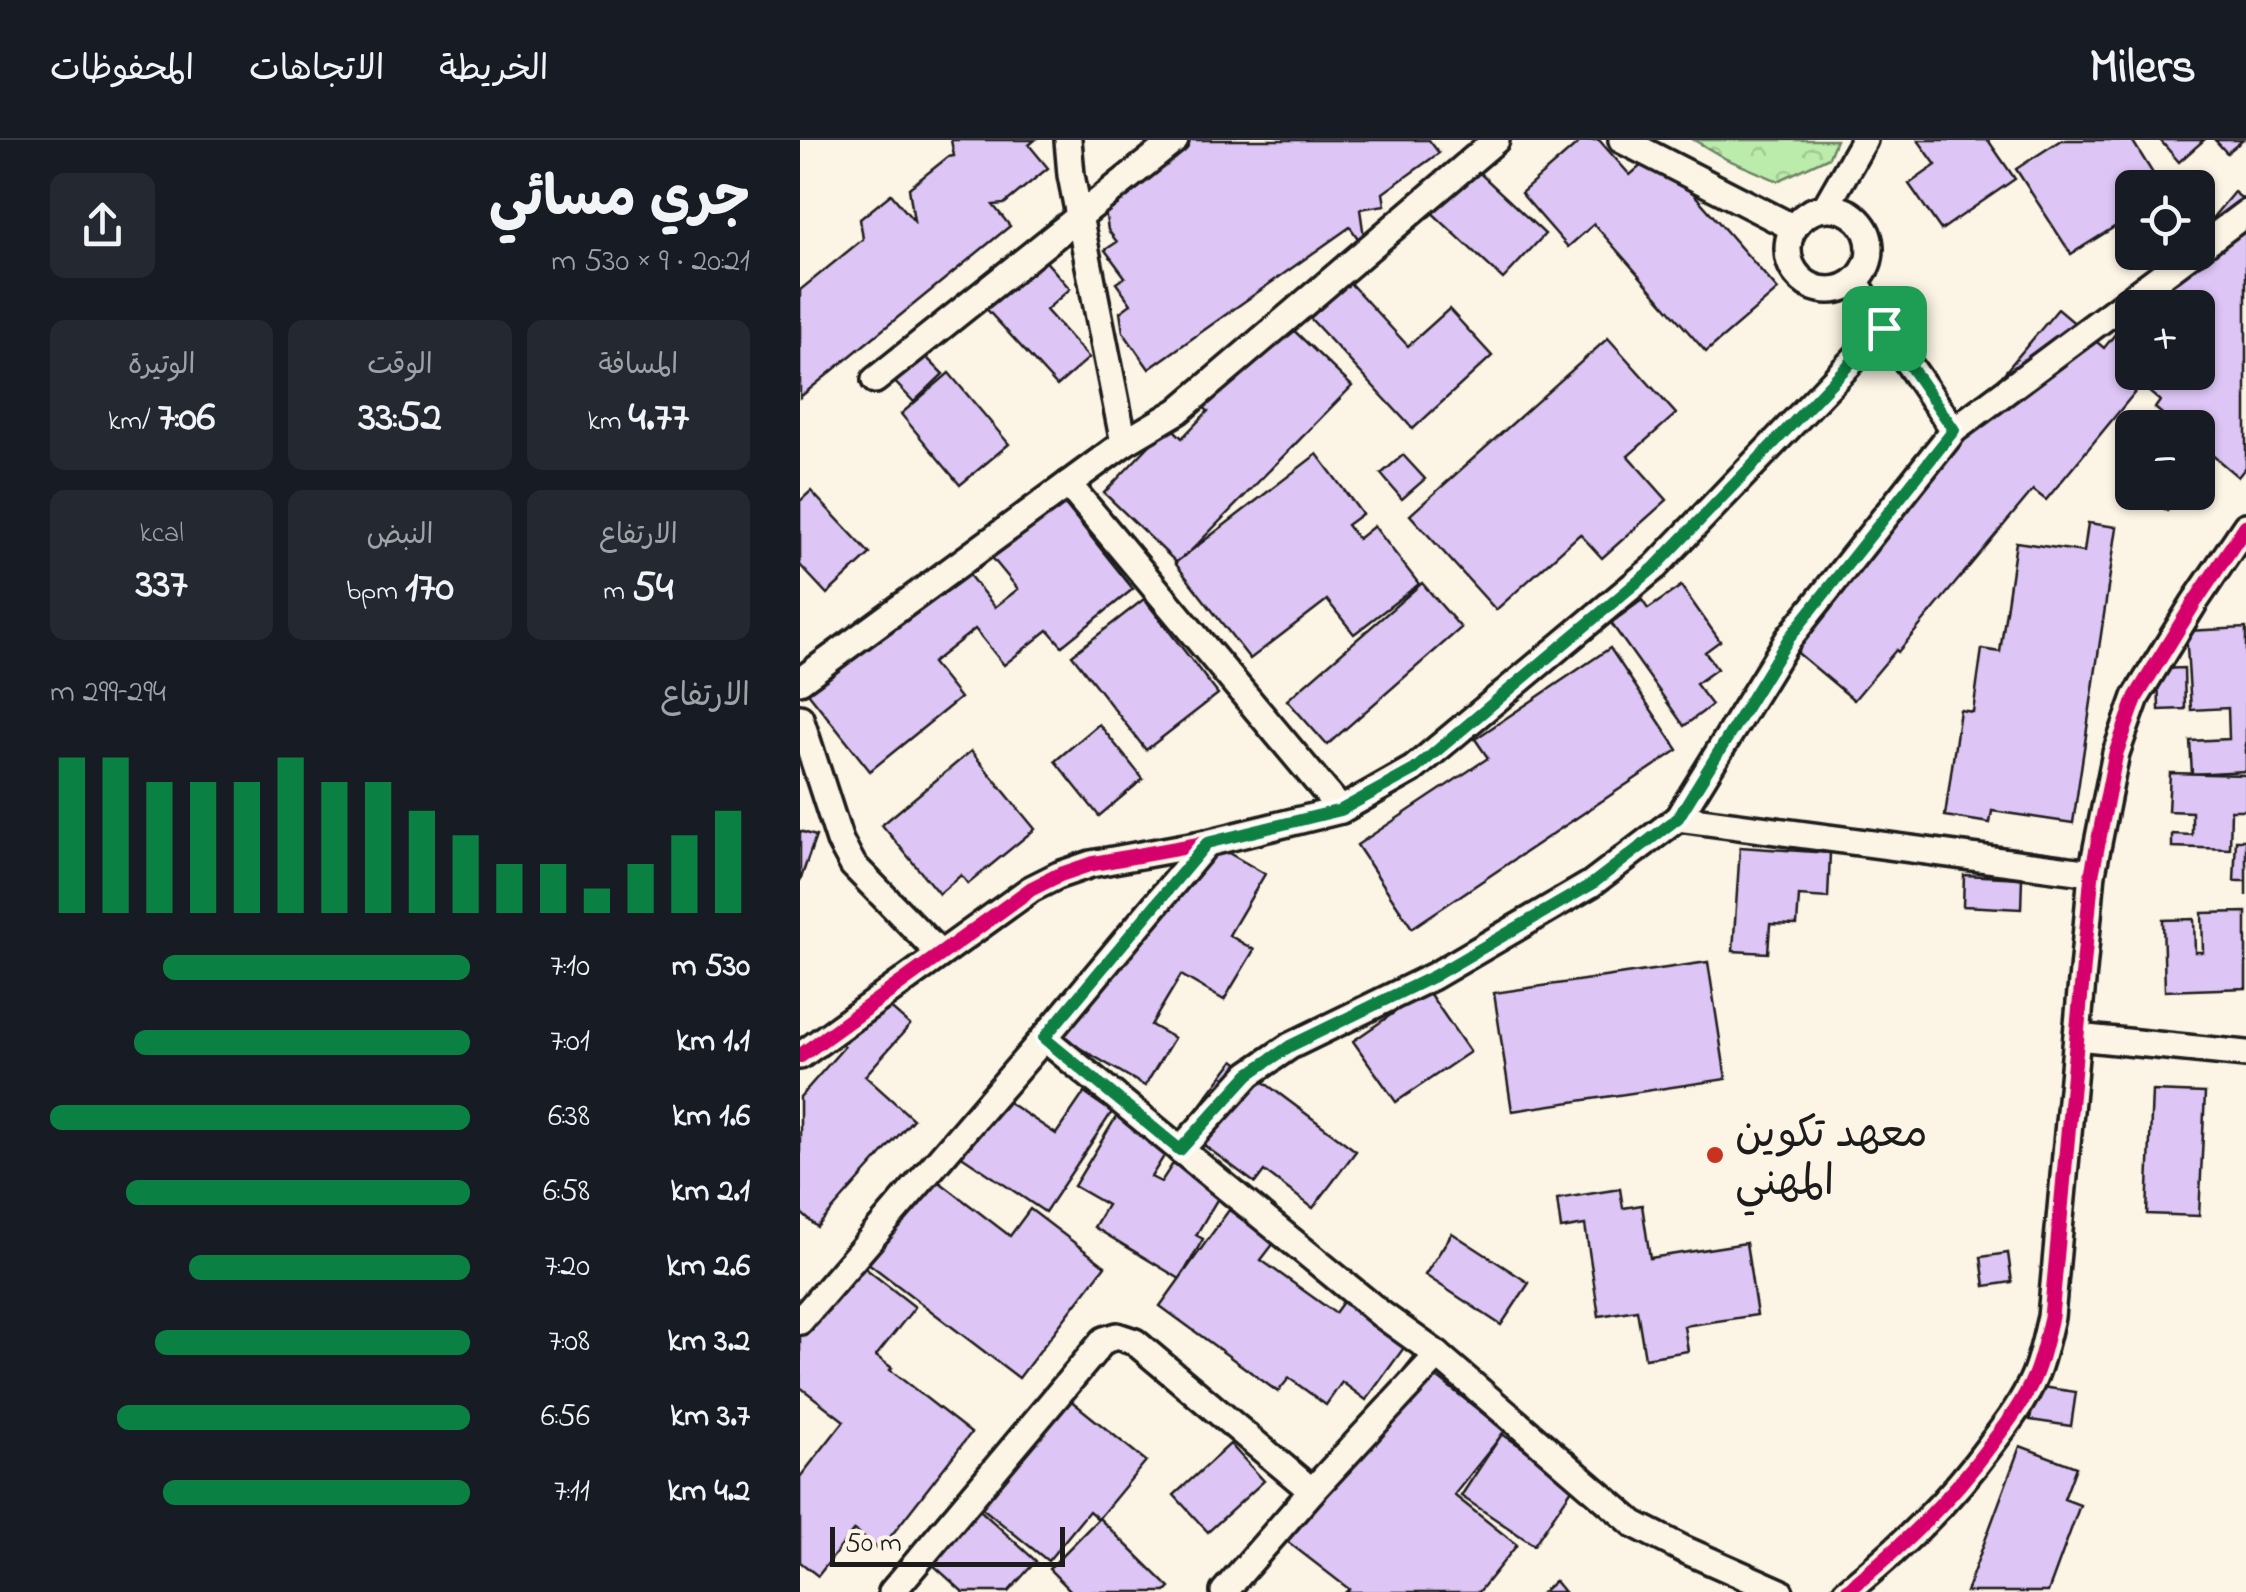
<!DOCTYPE html>
<html lang="ar">
<head>
<meta charset="utf-8">
<style>
  body { margin:0; font-family:"Indie Flower","Playpen Sans Arabic",sans-serif; background:#242831; color:#f1f3f6; direction:rtl; height:100vh; display:flex; flex-direction:column; font-size:38px; white-space:nowrap }
  * { box-sizing:border-box; margin:0 }
  p { font-size:32px; color:#9ea1a6 }
  .icon { flex:none; width:55px; height:55px; fill:none; stroke:currentColor; stroke-width:2; stroke-linecap:round; stroke-linejoin:round }
  .map { position:relative; flex:1; overflow:hidden; direction:ltr }
  .drawer { display:flex; flex-direction:column; background:#171b24; width:800px }
  .drawer>* { flex:none }
  .fabs { position:absolute; left:1315px; top:30px; display:grid; gap:20px }
  .fabs a { display:grid; place-items:center; width:100px; height:100px; border-radius:15px; background:#171b24; box-shadow:0 2px 8px #0004; font-size:50px }
  .scale { position:absolute; left:30px; bottom:25px; width:235px; box-sizing:border-box; padding-left:10px; border:5px solid #1c1c1c; border-top:0; font-size:28px; line-height:35px; white-space:nowrap; color:#1c1c1c; -webkit-text-stroke:8px #fcf5e5; paint-order:stroke }
  .pin { position:absolute; display:grid; place-items:center; width:85px; height:85px; color:#fff; margin:-42px; border-radius:20px; box-shadow:0 5px 15px #0006 }
  .round { display:grid; place-items:center; flex:none; width:105px; height:105px; border-radius:15px; background:#242831 }
  .summary { display:flex; align-items:center; justify-content:space-between; height:170px; padding:0 50px }
  h1 { font-size:55px; font-weight:700; line-height:75px }
  .stats { display:grid; grid-template-columns:repeat(3,1fr); gap:15px; height:170px; padding:10px 50px }
  .stats div { display:grid; align-content:center; border-radius:15px; background:#242831; text-align:center }
  .stats b { font-size:42px; font-weight:700 }
  .stats small { font-size:28px; font-weight:400 }
  .stats p { font-size:28px }
  .chart { height:280px; padding:20px 50px }
  .chart p { display:flex; justify-content:space-between }
  .chart svg { width:100%; height:180px; margin-top:10px; stroke:#0b8043; stroke-width:6 }
  ul { padding:0 50px; list-style:none; font-size:32px }
  li { display:grid; grid-template-columns:160px 120px 1fr; align-items:center; height:75px }
  li i { height:25px; border-radius:12px; background:#0b8043 }
  header { display:flex; align-items:center; gap:60px; box-sizing:border-box; height:140px; padding:0 50px; background:#171b24; border-bottom:2px solid #363941 }
  header strong { font-size:48px }
  nav { display:flex; gap:55px; margin-inline-start:auto; font-size:35px }
  main { display:flex; flex:1; min-height:0 }
  .map>svg:first-child { display:block }
  .forest { fill:url(#forest-crowns); stroke:#6c8464; stroke-width:2.5 }
  .building { fill:#ddc5f5; stroke:#1c1c1c; stroke-width:2.5 }
  .lines { fill:none; stroke-linecap:round; stroke-linejoin:round }
  .street-casing { stroke:#1c1c1c; stroke-width:32 }
  .street { stroke:#fcf5e5; stroke-width:25 }
  .cycleway-casing { stroke:#fcf5e5; stroke-width:21 }
  .cycleway { stroke:#d6006c; stroke-width:15 }
  .route-casing { stroke:#fff; stroke-width:20 }
  .route { stroke:#0b8043; stroke-width:12 }
  .poi-dot { fill:#c8321e; stroke:#fcf5e5; stroke-width:4 }
  .labels { text-anchor:middle; stroke-width:10; stroke-linejoin:round; paint-order:stroke }
  .poi-label { font-size:42px; fill:#1c1c1c; stroke:#fcf5e5; text-anchor:start }
</style>
</head>
<body>
<header>
<strong>Milers</strong>
<nav><a>الخريطة</a><a>الاتجاهات</a><a>المحفوظات</a></nav>
</header>
<main>
<div class="map">
<svg width="1446" height="1452" viewBox="0 0 1446 1452">
  <defs>
    <pattern id="forest-crowns" width="20" height="18" patternUnits="userSpaceOnUse" patternTransform="scale(2.5)"><rect width="20" height="18" fill="#bcecab"/><path d="M2 6a3 3 0 1 1 6 0M12 15a3 3 0 1 1 6 0" fill="none" stroke="#a1ca93"/></pattern>
  </defs>
  <rect width="100%" height="100%" fill="#fcf5e5"/>
  <filter id="ink" filterUnits="userSpaceOnUse"><feTurbulence type="fractalNoise" baseFrequency=".01" numOctaves="2"/><feDisplacementMap in="SourceGraphic" scale="20" xChannelSelector="R" yChannelSelector="G"/><feConvolveMatrix kernelMatrix="1 2 1 2 8 2 1 2 1" color-interpolation-filters="sRGB"/></filter>
  <g filter="url(#ink)">
    <path class="forest" d="M894,0H1036L1029,17L978,41L926,19Z"/>
    <g class="building">
      <path d="M151,0H235L229,5L248,28L204,64L193,65L210,86L0,257V150L63,99L60,79L91,54L114,81L109,48L148,17L154,16Z"/>
      <path d="M362,0H629L639,13L583,53L585,65L560,69L564,97L560,113L557,97L550,87L349,229L323,192L320,172L331,164L316,143L325,137L305,110L317,102L308,90L301,44Z"/>
      <path d="M782,0H799L830,35L857,12L978,150L906,212L794,84L768,107L721,53Z"/>
      <path d="M1118,0H1188L1215,39L1141,90L1109,44L1136,25Z"/>
      <path d="M1261,0H1332L1362,48H1332V76L1271,114L1216,29Z"/>
      <path d="M1360,0H1404L1379,22Z"/>
      <path d="M1415,0H1443L1427,13Z"/>
      <path d="M670,24L745,94L703,139L628,69Z"/>
      <path d="M1434,52L1446,62V327L1438,337L1398,303V288H1379L1355,268L1360,261L1341,245L1246,360L1233,350L1098,512L1096,510L1054,560L981,499L1258,169L1304,208L1332,173V232H1398V168H1337Z"/>
      <path d="M229,102L270,149L246,170L289,218L257,246L172,153Z"/>
      <path d="M549,142L608,206L649,169L692,216L613,289L510,178Z"/>
      <path d="M485,182L552,246L378,424L304,353L369,285L382,298L408,271L402,266Z"/>
      <path d="M808,198L876,274L828,316L867,360L802,418L780,394L696,470L610,375Z"/>
      <path d="M119,210L143,234L114,262L90,237Z"/>
      <path d="M149,233L209,304L160,345L101,274Z"/>
      <path d="M517,314L562,374L547,385L558,399L574,386L619,444L554,494L527,460L450,519L375,423Z"/>
      <path d="M603,315L625,339L602,359L581,334Z"/>
      <path d="M1332,317V339L1321,329Z"/>
      <path d="M11,351L70,414L27,454L0,425V361Z"/>
      <path d="M1347,352H1385L1367,371Z"/>
      <path d="M256,353L333,449L262,506L248,490L204,525L175,489L132,523L160,558L70,631L5,549L161,425L195,467L218,449L185,409Z"/>
      <path d="M1288,383L1317,387L1273,683L1192,671L1190,683L1145,676L1160,570L1173,572L1182,509L1200,512L1216,402L1284,412Z"/>
      <path d="M622,443L661,488L527,605L487,560Z"/>
      <path d="M881,446L920,501L905,512L917,529L896,544L912,565L884,586L811,483L842,460L848,469Z"/>
      <path d="M344,459L418,554L346,610L272,515Z"/>
      <path d="M1446,488V631L1392,634L1390,601L1429,599L1428,568L1391,570L1386,491Z"/>
      <path d="M810,508L878,610L612,788L557,705L688,618L675,599Z"/>
      <path d="M1384,528L1385,569L1359,570L1358,529Z"/>
      <path d="M299,584L343,639L299,676L255,621Z"/>
      <path d="M171,611L235,689L168,744L161,735L139,754L82,685Z"/>
      <path d="M1370,633L1446,635V670H1431L1430,709L1372,707V694L1392,695V672L1368,671Z"/>
      <path d="M0,691L16,696L0,741Z"/>
      <path d="M1436,700H1446V756V741H1434Z"/>
      <path d="M413,704L465,734L429,795L454,810L424,860L381,835L351,885L374,898L345,946L261,897L329,783L350,795L377,749L383,754Z"/>
      <path d="M940,707L1030,713L1028,758L999,756L997,785L970,784L968,813L933,811Z"/>
      <path d="M1164,735L1222,738L1221,769L1163,766Z"/>
      <path d="M1446,772V848L1365,851L1363,780L1394,779L1395,812H1403L1402,773Z"/>
      <path d="M908,822L926,939L712,971L694,853Z"/>
      <path d="M627,850L670,912L596,962L553,901Z"/>
      <path d="M77,856L110,885L65,936L113,979L17,1087L0,1072V957L44,907L38,901Z"/>
      <path d="M434,920L556,1011L513,1068L464,1031L455,1043L382,989Z"/>
      <path d="M1352,951L1405,953L1399,1076L1347,1074Z"/>
      <path d="M284,953L312,972L245,1072L157,1013L196,954L256,994Z"/>
      <path d="M321,969L374,1000L351,1037L361,1042L376,1019L424,1048L396,1095L403,1099L380,1139L294,1087L307,1065L274,1046Z"/>
      <path d="M129,1034L210,1096L230,1069L305,1126L219,1238L63,1119Z"/>
      <path d="M820,1049L823,1068L842,1065L850,1118L946,1103L957,1175L884,1186L888,1211L845,1218L837,1170L799,1176L785,1085L761,1089L757,1059Z"/>
      <path d="M429,1070L474,1103L461,1120L535,1173L545,1159L611,1198L566,1260L542,1242L526,1265L489,1238L478,1252L360,1166Z"/>
      <path d="M652,1093L729,1143L701,1185L625,1135Z"/>
      <path d="M1208,1113L1212,1142L1185,1146L1181,1117Z"/>
      <path d="M56,1121L115,1167L76,1216L92,1228L90,1230L171,1293L80,1410L54,1390L18,1436L0,1422V1337L44,1281L0,1247V1194Z"/>
      <path d="M613,1218L705,1291L654,1355L717,1405L679,1452H546L549,1449L475,1392Z"/>
      <path d="M1235,1246L1276,1252L1271,1286L1230,1280Z"/>
      <path d="M264,1255L346,1321L298,1379L289,1371L248,1421L176,1363Z"/>
      <path d="M702,1294L776,1343L734,1405L661,1356Z"/>
      <path d="M430,1304L464,1341L408,1392L374,1355Z"/>
      <path d="M1220,1306L1276,1327L1264,1359L1280,1365L1248,1452H1166Z"/>
      <path d="M170,1361L236,1421L208,1452H163L121,1414Z"/>
      <path d="M299,1378L370,1448L366,1452H272L249,1429Z"/>
      <path d="M755,1441L764,1452H742Z"/>
    </g>
    <g class="lines">
      <defs>
        <g id="street">
          <path d="M268,0L271,35L324,303"/>
          <path d="M822,0L994,88"/>
          <circle cx="1029" cy="109" r="41"/>
          <path d="M1025,68L1064,0"/>
          <path d="M1398,109L1446,73"/>
          <path d="M1056,142L1084,188"/>
          <path d="M75,240L375,0"/>
          <path d="M268,344L541,670"/>
          <path d="M0,541L324,303L378,271L696,0"/>
          <path d="M0,578L40,701L53,725L140,814"/>
          <path d="M878,678L989,498L1154,290L1393,112"/>
          <path d="M1277,897L1446,914"/>
          <path d="M244,898L581,1174L638,1215L834,1384L883,1409L980,1452"/>
          <path d="M0,916L231,749L259,735L291,724L407,703L541,670L613,629L855,427L1084,188L1154,290"/>
          <path d="M380,1010L449,934L490,906L634,836L791,744L878,678L1292,733"/>
          <path d="M0,1181L244,898L407,703"/>
          <path d="M92,1452L304,1200L317,1196L335,1202L512,1351"/>
          <path d="M424,1452L512,1351L638,1215"/>
          <path d="M1046,1452C1102,1406 1149,1362 1192,1303C1208,1282 1224,1261 1234,1237C1242,1219 1246,1197 1251,1177L1292,733L1316,613L1336,557L1394,463L1446,386"/>
        </g>
      </defs>
      <use href="#street" class="street-casing"/>
      <use href="#street" class="street"/>
      <defs>
        <g id="cycleway">
          <path d="M0,916L231,749L259,735L291,724L407,703L541,670L613,629L855,427L1084,188L1154,290"/>
          <path d="M1046,1452C1102,1406 1149,1362 1192,1303C1208,1282 1224,1261 1234,1237C1242,1219 1246,1197 1251,1177L1292,733L1316,613L1336,557L1394,463L1446,386"/>
        </g>
      </defs>
      <use href="#cycleway" class="cycleway-casing"/>
      <use href="#cycleway" class="cycleway"/>
    </g>
  </g>
  <g class="lines" filter="url(#ink)">
    <defs>
      <path id="route" d="M1084,188L1154,290L989,498L878,678L792,744L634,836L490,906L449,934L380,1010L244,898L407,703L541,670L614,630L855,427Z"/>
    </defs>
    <use href="#route" class="route-casing"/>
    <use href="#route" class="route"/>
  </g>
  <circle class="poi-dot" cx="915" cy="1015" r="10"/>
  <g class="labels">
    <g class="poi-label">
      <text x="935" y="1006">معهد تكوين<tspan x="935" dy="48">المهني</tspan></text>
    </g>
  </g>
</svg>
<div class="fabs">
<a><svg class="icon" aria-label="locate" viewBox="0 0 24 24"><circle cx="12" cy="12" r="6"/><path d="M12 2v4M12 18v4M2 12h4M18 12h4"/></svg></a>
<a>+</a>
<a>−</a>
</div>
<div class="scale">50 m</div>
<div class="pin" style="left:1084px;top:188px;background:#1e9e55"><svg class="icon" aria-label="arrive" viewBox="0 0 24 24"><path d="M6 21V4h12l-3 4 3 4H6"/></svg></div>
</div>
<section class="drawer">
<div class="summary"><div><h1>جري مسائي</h1><p>20:21 · 9 × 530 m</p></div><a class="round"><svg class="icon" aria-label="share" viewBox="0 0 24 24"><path d="M12 15V3M7 8l5-5 5 5M5 13v7h14v-7"/></svg></a></div>
<div class="stats">
<div><p>المسافة</p><b>4.77<small> km</small></b></div>
<div><p>الوقت</p><b>33:52</b></div>
<div><p>الوتيرة</p><b>7:06<small> /km</small></b></div>
</div>
<div class="stats">
<div><p>الارتفاع</p><b>54<small> m</small></b></div>
<div><p>النبض</p><b>170<small> bpm</small></b></div>
<div><p>kcal</p><b>337</b></div>
</div>
<div class="chart"><p><span>الارتفاع</span>294–299 m</p>
<svg viewBox="0 0 160 44" preserveAspectRatio="none"><path d="M5 44V6M15 44V6M25 44V12M35 44V12M45 44V12M55 44V6M65 44V12M75 44V12M85 44V19M95 44V25M105 44V32M115 44V32M125 44V38M135 44V32M145 44V25M155 44V19"/></svg>
</div>
<ul>
<li><b>530 m</b>7:10<i style="width:73%"></i></li>
<li><b>1.1 km</b>7:01<i style="width:80%"></i></li>
<li><b>1.6 km</b>6:38<i style="width:100%"></i></li>
<li><b>2.1 km</b>6:58<i style="width:82%"></i></li>
<li><b>2.6 km</b>7:20<i style="width:67%"></i></li>
<li><b>3.2 km</b>7:08<i style="width:75%"></i></li>
<li><b>3.7 km</b>6:56<i style="width:84%"></i></li>
<li><b>4.2 km</b>7:11<i style="width:73%"></i></li>
</ul>
</section>
</main>
</body>
</html>
